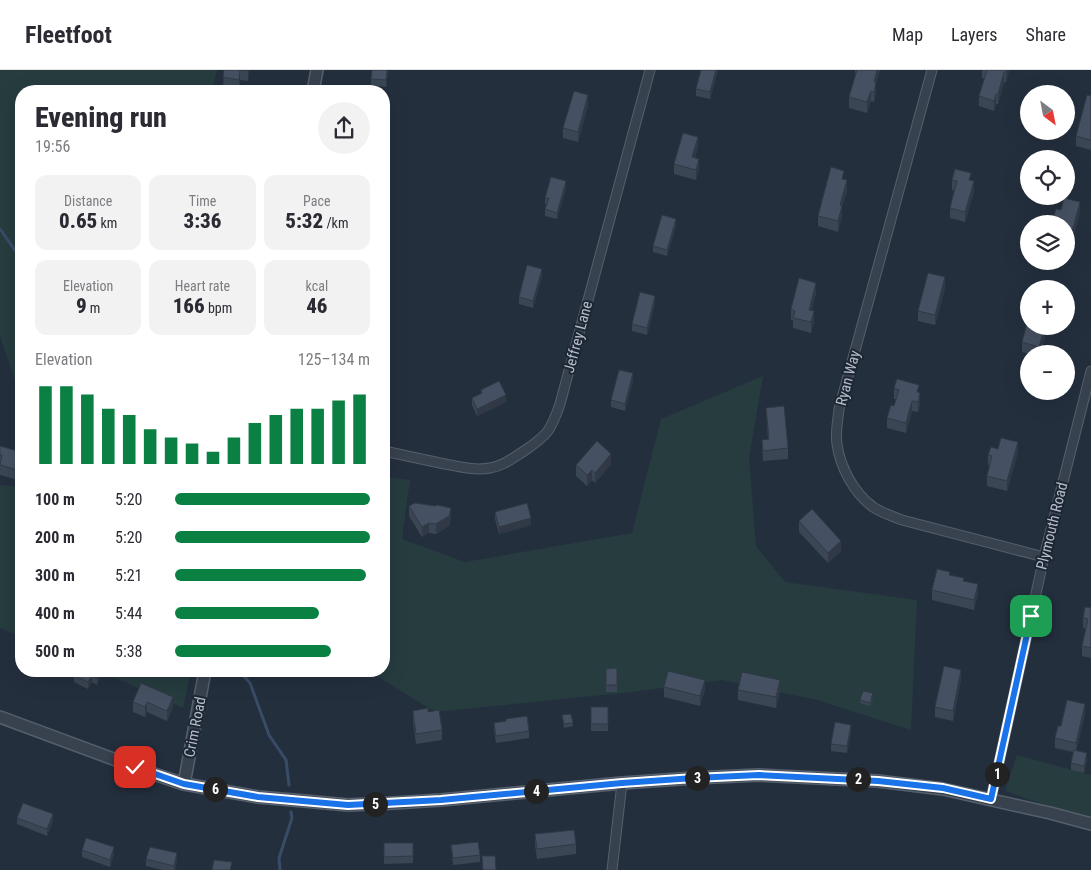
<!DOCTYPE html>
<html lang="en">
<head>
<meta charset="utf-8">
<style>
  body { margin:0; font-family:"Roboto Condensed",sans-serif; background:#f2f2f3; color:#2b2b33; height:100vh; display:flex; flex-direction:column; font-size:19px; white-space:nowrap }
  * { box-sizing:border-box; margin:0 }
  p { font-size:16px; color:#7c7c81 }
  .icon { flex:none; width:28px; height:28px; fill:none; stroke:currentColor; stroke-width:2; stroke-linecap:round; stroke-linejoin:round }
  .map { position:relative; flex:1; overflow:hidden }
  .sheet { position:absolute; left:15px; top:15px; width:375px; height:592px; display:flex; flex-direction:column; background:#fff; border-radius:20px; box-shadow:0 5px 20px #0002 }
  .sheet>* { flex:none }
  .needle { width:32px; rotate:148deg }
  .buttons { position:absolute; left:1020px; top:15px; display:grid; gap:10px }
  .buttons a { display:grid; place-items:center; width:55px; height:55px; border-radius:50%; background:#fff; box-shadow:0 5px 20px #0002; font-size:25px }
  .pin { position:absolute; display:grid; place-items:center; width:42px; height:42px; color:#fff; margin:-21px; border-radius:10px; box-shadow:0 2px 8px #0006 }
  .km { position:absolute; width:25px; height:25px; margin:-12px; border-radius:50%; background:#222; color:#fff; font-size:14px; line-height:25px; text-align:center }
  .round { display:grid; place-items:center; flex:none; width:52px; height:52px; border-radius:26px; background:#f2f2f3 }
  .summary { display:flex; align-items:center; justify-content:space-between; height:85px; padding:0 20px }
  h1 { font-size:28px; font-weight:800; line-height:38px }
  .stats { display:grid; grid-template-columns:repeat(3,1fr); gap:8px; height:85px; padding:5px 20px }
  .stats div { display:grid; align-content:center; border-radius:12px; background:#f2f2f3; text-align:center }
  .stats b { font-size:21px; font-weight:800 }
  .stats small { font-size:14px; font-weight:400 }
  .stats p { font-size:14px }
  .chart { height:140px; padding:10px 20px }
  .chart p { display:flex; justify-content:space-between }
  .chart svg { width:100%; height:90px; margin-top:5px; stroke:#0b8043; stroke-width:6 }
  ul { padding:0 20px; list-style:none; font-size:16px }
  li { display:grid; grid-template-columns:80px 60px 1fr; align-items:center; height:38px }
  li i { height:12px; border-radius:6px; background:#0b8043 }
  header { display:flex; align-items:center; gap:30px; box-sizing:border-box; height:70px; padding:0 25px; background:#fff; border-bottom:1px solid #e1e1e2 }
  header strong { font-size:24px }
  nav { display:flex; gap:28px; margin-inline-start:auto; font-size:18px }
  .map>svg:first-child { display:block }
  .green { fill:#263c3f }
  .lines { fill:none; stroke-linecap:round; stroke-linejoin:round }
  .stream { stroke:#394c67; stroke-width:3 }
  .minor-casing { stroke:#565f6c; stroke-width:11 }
  .tertiary-casing { stroke:#565f6c; stroke-width:14 }
  .minor { stroke:#38414e; stroke-width:9 }
  .tertiary { stroke:#38414e; stroke-width:11 }
  .wall { fill:#3b4654 }
  .shaded-wall { fill:#303945 }
  .building { fill:#455162; stroke:#303945 }
  .route-casing { stroke:#fff; stroke-width:10 }
  .route { stroke:#1a73e8; stroke-width:6 }
  .labels { text-anchor:middle; stroke-width:4; stroke-linejoin:round; paint-order:stroke }
  .street-label { font-size:15px; fill:#b4bcc9; stroke:#1d2633 }
</style>
</head>
<body>
<header>
<strong>Fleetfoot</strong>
<nav><a>Map</a><a>Layers</a><a>Share</a></nav>
</header>
<div class="map">
<svg width="1091" height="800" viewBox="0 0 1091 800">
  <rect width="100%" height="100%" fill="#242f3e"/>
  <g class="green">
    <path d="M0,0H217L212,21H21V328L0,266Z"/>
    <path d="M763,306L749,388L756,476L785,512L917,530L911,660L817,630L722,610L632,622L435,642L377,606L376,601H384V407L410,410L402,469L465,492L632,463L661,349Z"/>
    <path d="M0,415L21,417V567L0,558Z"/>
    <path d="M99,601H191L183,638Z"/>
    <path d="M1017,685L1091,705V751L1005,721Z"/>
  </g>
  <g class="lines">
    <g class="stream">
      <path d="M0,159L21,189"/>
      <path d="M239,601L250,613L269,665L286,690L289,715"/>
      <path d="M280,800L279,788L292,748L291,742"/>
    </g>
    <defs>
      <g id="minor">
        <path d="M932,0L839,339C838,350 835,363 837,374C840,397 854,423 873,437C882,443 892,446 902,450L1044,487"/>
        <path d="M384,381C403,385 422,389 440,393C456,396 474,401 490,398C503,396 513,388 524,381C548,365 551,360 560,334L650,0"/>
        <path d="M991,729L1044,487L1091,301"/>
        <path d="M612,800L622,713"/>
      </g>
      <g id="tertiary">
        <path d="M313,21L317,0"/>
        <path d="M0,647L151,703L184,714L258,727L304,731L348,735L394,733L441,730L622,713L694,708L759,705L878,711L943,719L1050,743L1091,754"/>
        <path d="M184,714L205,601"/>
      </g>
    </defs>
    <use href="#minor" class="minor-casing"/>
    <use href="#tertiary" class="tertiary-casing"/>
    <use href="#minor" class="minor"/>
    <use href="#tertiary" class="tertiary"/>
  </g>
  <g class="wall">
    <path d="M224,0H249L248,11L240,10L239,20L223,17Z"/>
    <path d="M388,0L386,17L371,15V9Z"/>
    <path d="M701,0H718L710,29L696,26V19Z"/>
    <path d="M855,0H880L876,13V22L874,32L871,31L867,43L849,38V27L856,6L855,5Z"/>
    <path d="M982,0H1009L1006,12H1004L998,34H996L994,41L979,36V26L985,9L982,8Z"/>
    <path d="M1091,26V80L1076,76V66Z"/>
    <path d="M588,35L578,72L563,68V58Z"/>
    <path d="M698,77L695,87L699,99L696,110L674,104V94Z"/>
    <path d="M844,110L847,121L842,136V146L838,162L818,156V146Z"/>
    <path d="M952,110H971L974,121L965,152L950,148V138L954,120H952Z"/>
    <path d="M566,118L557,149L545,146V139L547,135L545,134V128Z"/>
    <path d="M1061,140L1080,142L1070,179L1066,178V154H1052V151Z"/>
    <path d="M676,155L667,186L653,182V176Z"/>
    <path d="M542,206L533,238L519,234V227Z"/>
    <path d="M945,218L935,255L918,251V241Z"/>
    <path d="M816,223L811,241L814,251L811,263L793,258V250H791V239Z"/>
    <path d="M655,233L647,265L632,261V254Z"/>
    <path d="M1029,256H1048L1040,284H1029L1022,282V272Z"/>
    <path d="M633,310L625,341L611,337V330Z"/>
    <path d="M894,318L919,323L920,334L918,342L912,341L906,363L887,358V348L894,336L896,329H894Z"/>
    <path d="M481,320L506,332L477,346L472,335V328L481,324Z"/>
    <path d="M766,338L788,378V389L763,391L762,370H768Z"/>
    <path d="M0,376L21,382V411L0,405Z"/>
    <path d="M998,379L1018,382L1007,421L987,416V406L990,396L988,395V385Z"/>
    <path d="M611,394L595,413L592,410L587,416L576,406V395Z"/>
    <path d="M409,436L451,448L449,456L436,464L429,463L422,467L409,446Z"/>
    <path d="M495,442L531,455L499,464L495,449Z"/>
    <path d="M799,451L841,481L828,493L799,462Z"/>
    <path d="M950,505L964,511L978,524L974,540L932,530V520Z"/>
    <path d="M1091,538V588L1082,586V576L1086,558H1083V548Z"/>
    <path d="M21,551V567L19,566V559Z"/>
    <path d="M617,598V622H606V599Z"/>
    <path d="M103,601L97,615L92,612L88,619L74,612V605Z"/>
    <path d="M961,610L953,651L935,647V637Z"/>
    <path d="M141,613L173,637L167,651L147,642L145,647L133,642V632Z"/>
    <path d="M664,617L705,620L700,636L664,627Z"/>
    <path d="M738,620H780L776,638L738,630Z"/>
    <path d="M873,627L870,636L860,633V630Z"/>
    <rect x="591" y="637" width="17" height="24"/>
    <path d="M413,641L428,642L442,660V670L416,674L413,651Z"/>
    <path d="M1085,644L1076,681L1087,690L1084,703L1071,700V693L1073,682L1055,678V668L1061,656Z"/>
    <path d="M562,645L573,653V656L564,658Z"/>
    <path d="M506,651L529,661V668L496,673L494,660V653Z"/>
    <path d="M851,662L847,683L831,681V674Z"/>
    <path d="M17,748L53,751L47,766L17,754Z"/>
    <path d="M535,764L576,774V784L537,789L535,775Z"/>
    <path d="M384,773H413V793L384,794Z"/>
    <path d="M451,775L480,785V792L453,795Z"/>
    <path d="M82,780L114,784L110,797L82,787Z"/>
    <path d="M146,789L177,790L175,800H162L146,796Z"/>
  </g>
  <g class="shaded-wall">
    <path d="M240,0V10L239,20V10Z"/>
    <path d="M248,0H249L248,11Z"/>
    <path d="M387,0H388L386,17V10Z"/>
    <path d="M716,0H718L710,29V22Z"/>
    <path d="M877,0H880L876,13V22L874,32V12Z"/>
    <path d="M1006,0H1009V2L1006,12Z"/>
    <path d="M1004,2V12L998,34V24Z"/>
    <path d="M871,21V31L867,43V32Z"/>
    <path d="M996,24V34L994,41V31Z"/>
    <path d="M588,25V35L578,72V62Z"/>
    <path d="M698,67V77L692,97V87Z"/>
    <path d="M699,89V99L696,110V100Z"/>
    <path d="M847,110V121L840,145V135Z"/>
    <path d="M566,111V118L557,149V143Z"/>
    <path d="M974,111V121L965,152V142Z"/>
    <path d="M1080,132V142L1070,179V169Z"/>
    <path d="M842,136V146L838,162V151Z"/>
    <path d="M676,149V155L667,186V180Z"/>
    <path d="M542,199V206L533,238V231Z"/>
    <path d="M945,207V218L935,255V245Z"/>
    <path d="M816,213V223L809,250V240Z"/>
    <path d="M655,226V233L647,265V258Z"/>
    <path d="M814,241V251L811,263V252Z"/>
    <path d="M1045,256H1048L1040,284H1039V277Z"/>
    <path d="M633,303V310L625,341V334Z"/>
    <path d="M920,323V334L918,342V332Z"/>
    <path d="M506,325V332L477,346V339Z"/>
    <path d="M912,331V341L906,363V353Z"/>
    <path d="M1018,372V382L1007,421V411Z"/>
    <path d="M611,384V394L595,413V403Z"/>
    <path d="M592,400V410L587,416V405Z"/>
    <path d="M451,438V448L449,456L436,464V454Z"/>
    <path d="M531,448V455L499,464V457Z"/>
    <path d="M429,453V463L422,467V457Z"/>
    <path d="M841,471V481L828,493V483Z"/>
    <path d="M978,514V524L974,540V530Z"/>
    <path d="M961,600V610L953,651V641Z"/>
    <path d="M100,601H103L97,615V608Z"/>
    <path d="M92,606V612L88,619V612Z"/>
    <path d="M705,610V620L700,636V626Z"/>
    <path d="M780,610V620L776,638V627Z"/>
    <path d="M173,627V637L167,651V641Z"/>
    <path d="M147,632V642L145,647V637Z"/>
    <path d="M1085,634V644L1076,683V673Z"/>
    <path d="M851,655V662L847,683V676Z"/>
    <path d="M1087,683V690L1084,703V696Z"/>
    <path d="M53,744V751L47,766V759Z"/>
    <path d="M114,777V784L110,797V790Z"/>
    <path d="M177,783V790L175,800H174V796Z"/>
  </g>
  <g class="building">
    <path d="M224,0H248V1L240,0L239,10L223,7Z"/>
    <path d="M372,0H387L386,10L371,9Z"/>
    <path d="M701,0H716L710,22L696,19Z"/>
    <path d="M857,0H877L874,12H876L874,22L871,21L867,32L849,27Z"/>
    <path d="M987,0H1006V2H1004L998,24H996L994,31L979,26Z"/>
    <path d="M574,21L588,25L578,62L563,58Z"/>
    <path d="M1087,25L1091,26V70L1076,66Z"/>
    <path d="M683,63L698,67L692,87L699,89L696,100L674,94Z"/>
    <path d="M831,97L844,101L842,109L847,110L840,135L842,136L838,151L818,146Z"/>
    <path d="M955,99L971,103L969,110L974,111L965,142L950,138L957,111L952,110Z"/>
    <path d="M551,107L566,111L557,143L545,139L549,128H545Z"/>
    <path d="M1064,128L1080,132L1070,169L1066,168V154H1056V152L1052,151L1056,139L1061,140Z"/>
    <path d="M662,145L676,149L667,180L653,176Z"/>
    <path d="M527,195L542,199L533,231L519,227Z"/>
    <path d="M928,203L945,207L935,245L918,241Z"/>
    <path d="M799,208L816,213L809,240L814,241L811,252L793,248L795,241L791,239Z"/>
    <path d="M640,222L655,226L647,258L632,254Z"/>
    <path d="M1029,246V256H1045L1039,277L1022,272Z"/>
    <path d="M619,300L633,303L625,334L611,330Z"/>
    <path d="M897,309L919,315L917,322L920,323L918,332L912,331L906,353L887,348L891,335L894,336L899,320L894,318Z"/>
    <path d="M499,311L506,325L477,339L472,328L482,323L481,320Z"/>
    <path d="M784,336L788,378L763,381L762,370L769,369L766,338Z"/>
    <path d="M1001,368L1018,372L1007,411L987,406L992,386L988,385L991,377L998,379Z"/>
    <path d="M597,371L611,384L595,403L592,400L587,405L576,395Z"/>
    <path d="M0,376L21,382V401L0,395L2,385H0Z"/>
    <path d="M415,433L435,436L437,435L451,438L449,446L436,454L429,453L422,457L409,436Z"/>
    <path d="M527,433L531,448L499,457L495,442Z"/>
    <path d="M812,439L841,471L828,483L799,451Z"/>
    <path d="M937,499L950,502L949,505L964,508L963,511L978,514L974,530L932,520Z"/>
    <path d="M1085,537L1091,538V578L1082,576L1088,549L1083,548Z"/>
    <path d="M21,551V560L19,559Z"/>
    <path d="M944,596L961,600L953,641L935,637Z"/>
    <path d="M617,598V615H606V599Z"/>
    <path d="M76,601H100L97,608L92,606L88,612L74,605Z"/>
    <path d="M668,601L705,610L700,626L664,617Z"/>
    <path d="M742,602L780,610L776,627L738,620Z"/>
    <path d="M141,613L173,627L167,641L147,632L145,637L133,632Z"/>
    <path d="M863,621L873,623L870,633L860,630Z"/>
    <path d="M1067,630L1085,634L1076,673L1055,668L1058,656H1061Z"/>
    <rect x="591" y="637" width="17" height="17"/>
    <path d="M428,638V642L439,640L442,660L416,664L413,641Z"/>
    <path d="M571,644L573,653L564,654L562,645Z"/>
    <path d="M527,646L529,661L496,666L494,653L506,651V649Z"/>
    <path d="M835,652L851,655L847,676L831,674Z"/>
    <path d="M1074,680L1087,683L1084,696L1071,693Z"/>
    <path d="M23,733L53,744L47,759L17,748Z"/>
    <path d="M574,760L576,774L537,779L535,764Z"/>
    <path d="M86,768L114,777L110,790L82,780Z"/>
    <path d="M478,772L480,785L453,788L451,775Z"/>
    <path d="M384,773H413V786L384,787Z"/>
    <path d="M150,777L177,783L174,796L146,789Z"/>
    <path d="M482,786H495L496,800H483Z"/>
    <path d="M214,790L232,792L230,800H212Z"/>
  </g>
  <g class="lines">
    <defs>
      <path id="route" d="M135,697L184,714L258,727L348,735L441,730L622,713L694,708L759,705L878,711L943,718L991,729L1031,546"/>
    </defs>
    <use href="#route" class="route-casing"/>
    <use href="#route" class="route"/>
  </g>
  <g class="labels">
    <g class="street-label">
      <text transform="translate(578 267) rotate(-75)" y="5">Jeffrey Lane</text>
      <text transform="translate(848 308) rotate(-75)" y="5">Ryan Way</text>
      <text transform="translate(1052 456) rotate(-76)" y="5">Plymouth Road</text>
      <text transform="translate(195 657) rotate(-79)" y="5">Crim Road</text>
    </g>
  </g>
</svg>
<div class="buttons">
<a><svg class="needle" viewBox="-14 -14 28 28"><path d="M0-13l5 13h-10z" fill="#e53935"/><path d="M0 13l5-13h-10z" fill="#7c7c81"/></svg></a>
<a><svg class="icon" aria-label="locate" viewBox="0 0 24 24"><circle cx="12" cy="12" r="6"/><path d="M12 2v4M12 18v4M2 12h4M18 12h4"/></svg></a>
<a><svg class="icon" aria-label="layers" viewBox="0 0 24 24"><path d="M12 4l9 5-9 5-9-5zM3 14l9 5 9-5"/></svg></a>
<a>+</a>
<a>−</a>
</div>
<div class="pin" style="left:1031px;top:546px;background:#1e9e55"><svg class="icon" aria-label="arrive" viewBox="0 0 24 24"><path d="M6 21V4h12l-3 4 3 4H6"/></svg></div>
<div class="pin" style="left:135px;top:697px;background:#d93025"><svg class="icon" aria-label="check" viewBox="0 0 24 24"><path d="M5 12l5 5 9-10"/></svg></div>
<b class="km" style="left:997px;top:704px">1</b>
<b class="km" style="left:858px;top:709px">2</b>
<b class="km" style="left:697px;top:708px">3</b>
<b class="km" style="left:536px;top:721px">4</b>
<b class="km" style="left:375px;top:734px">5</b>
<b class="km" style="left:215px;top:719px">6</b>
<section class="sheet">
<div class="summary"><div><h1>Evening run</h1><p>19:56</p></div><a class="round"><svg class="icon" aria-label="share" viewBox="0 0 24 24"><path d="M12 15V3M7 8l5-5 5 5M5 13v7h14v-7"/></svg></a></div>
<div class="stats">
<div><p>Distance</p><b>0.65<small> km</small></b></div>
<div><p>Time</p><b>3:36</b></div>
<div><p>Pace</p><b>5:32<small> /km</small></b></div>
</div>
<div class="stats">
<div><p>Elevation</p><b>9<small> m</small></b></div>
<div><p>Heart rate</p><b>166<small> bpm</small></b></div>
<div><p>kcal</p><b>46</b></div>
</div>
<div class="chart"><p><span>Elevation</span>125–134 m</p>
<svg viewBox="0 0 160 44" preserveAspectRatio="none"><path d="M5 44V6M15 44V6M25 44V10M35 44V17M45 44V20M55 44V27M65 44V31M75 44V34M85 44V38M95 44V31M105 44V24M115 44V20M125 44V17M135 44V17M145 44V13M155 44V10"/></svg>
</div>
<ul>
<li><b>100 m</b>5:20<i style="width:100%"></i></li>
<li><b>200 m</b>5:20<i style="width:100%"></i></li>
<li><b>300 m</b>5:21<i style="width:98%"></i></li>
<li><b>400 m</b>5:44<i style="width:74%"></i></li>
<li><b>500 m</b>5:38<i style="width:80%"></i></li>
</ul>
</section>
</div>
</body>
</html>
